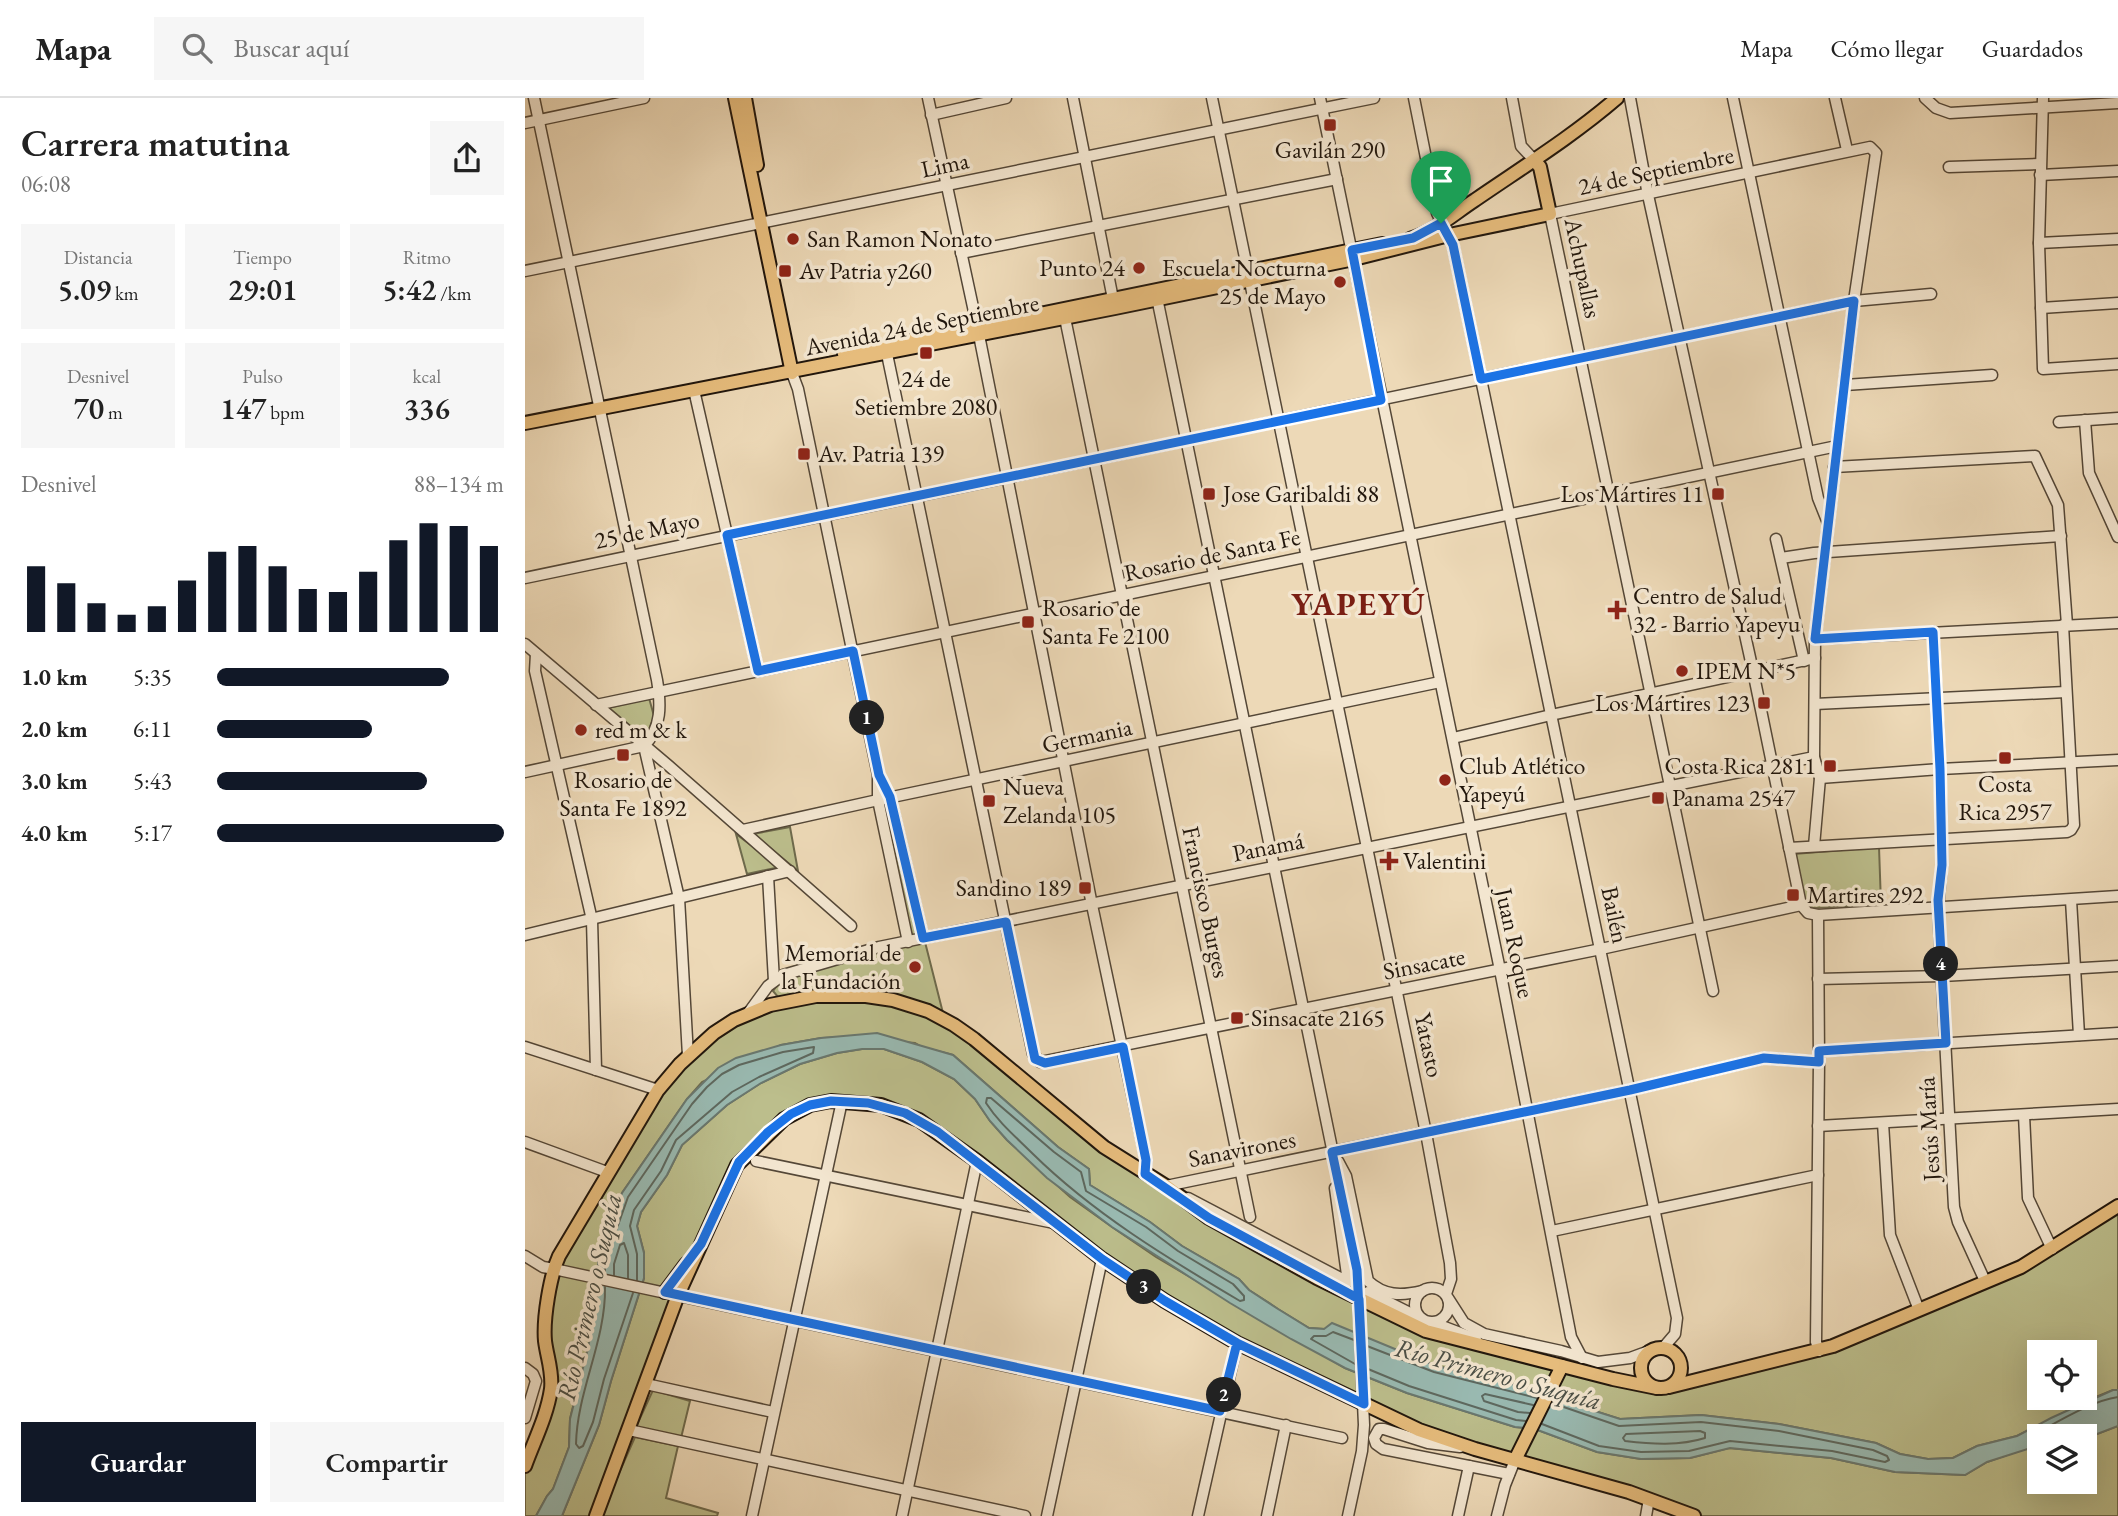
<!DOCTYPE html>
<html lang="es">
<head>
<meta charset="utf-8">
<style>
  body { margin:0; font-family:"EB Garamond",serif; background:#f6f6f6; color:#222; height:100vh; display:flex; flex-direction:column; font-size:26px; white-space:nowrap }
  * { box-sizing:border-box; margin:0 }
  p { font-size:23px; color:#767676 }
  .icon { flex:none; width:38px; height:38px; fill:none; stroke:currentColor; stroke-width:2; stroke-linecap:round; stroke-linejoin:round }
  .map { position:relative; flex:1; overflow:hidden }
  .panel { display:flex; flex-direction:column; background:#fff; width:525px }
  .panel>* { flex:none }
  .buttons { position:absolute; left:1502px; top:1242px; display:grid; gap:14px }
  .buttons a { display:grid; place-items:center; width:70px; height:70px; border-radius:0px; background:#fff; box-shadow:0 7px 28px #0002; font-size:35px }
  .pin { position:absolute; display:grid; place-items:center; width:60px; height:60px; color:#fff; margin:-72px -30px; border-radius:50% 50% 50% 0; rotate:-45deg; box-shadow:0 0 7px #0007 }
  .pin .icon { rotate:45deg }
  .km { position:absolute; width:35px; height:35px; margin:-18px; border-radius:50%; background:#222; color:#fff; font-size:19px; line-height:35px; text-align:center }
  .round { display:grid; place-items:center; flex:none; width:74px; height:74px; border-radius:0px; background:#f6f6f6 }
  .summary { display:flex; align-items:center; justify-content:space-between; height:119px; padding:0 21px }
  h1 { font-size:38px; font-weight:600; line-height:52px }
  .figures { display:grid; grid-template-columns:repeat(3,1fr); gap:10px; height:119px; padding:7px 21px }
  .figures div { display:grid; align-content:center; border-radius:0px; background:#f6f6f6; text-align:center }
  .figures b { font-size:30px; font-weight:600 }
  .figures small { font-size:19px; font-weight:400 }
  .figures p { font-size:19px }
  .chart { height:196px; padding:14px 21px }
  .chart p { display:flex; justify-content:space-between }
  .chart svg { width:100%; height:126px; margin-top:7px; stroke:#111827; stroke-width:6 }
  .primary-button { display:flex; gap:14px; margin-top:auto; padding:14px 21px }
  .primary-button a { flex:1; height:80px; border-radius:0px; background:#111827; color:#fff; font-size:28px; font-weight:600; line-height:80px; text-align:center }
  .primary-button a+a { background:#f6f6f6; color:#222 }
  ul { padding:0 21px; list-style:none; font-size:23px }
  li { display:grid; grid-template-columns:112px 84px 1fr; align-items:center; height:52px }
  li i { height:18px; border-radius:9px; background:#111827 }
  header { display:flex; align-items:center; gap:42px; box-sizing:border-box; height:98px; padding:0 35px; background:#fff; border-bottom:2px solid #e0e0e0 }
  header strong { font-size:33px }
  nav { display:flex; gap:38px; margin-inline-start:auto; font-size:24px }
  .search { width:490px; height:63px; background:#f6f6f6; display:flex; align-items:center; gap:18px; box-sizing:border-box; padding:0 24px; border-radius:0px; color:#767676; font-size:26px }
  main { display:flex; flex:1; min-height:0 }
  .map>svg:first-child { display:block }
  .green { fill:#bcbe8c; stroke:#6e6a4c; stroke-width:2; fill-rule:evenodd }
  .water { fill:#99bab2; stroke:#697870; stroke-width:2 }
  .lines { fill:none; stroke-linecap:round; stroke-linejoin:round }
  .shore { stroke:#5d685f; stroke-width:2 }
  .minor-casing { stroke:#544737; stroke-width:13 }
  .major-casing { stroke:#21160c; stroke-width:16 }
  .minor { stroke:#f3e6d0; stroke-width:10 }
  .major { stroke:#e6bc7c; stroke-width:12 }
  .route-casing { stroke:#fff; stroke-width:14 }
  .route { stroke:#1a73e8; stroke-width:9 }
  .poi-dot { fill:#8f2418; stroke:#f3e6d0; stroke-width:2.5 }
  .labels { text-anchor:middle; stroke-width:7; stroke-linejoin:round; paint-order:stroke }
  .poi-label { font-size:24px; fill:#21160c; stroke:#f3e6d0; text-anchor:start }
  .street-label { font-size:24px; fill:#21160c; stroke:#f3e6d0 }
  .water-label { font-size:26px; font-style:italic; fill:#4b4f46; stroke:#f3e6d0 }
  .district-label { font-size:32px; font-weight:bold; letter-spacing:2px; fill:#7a1f14; stroke:#f3e6d0 }
</style>
</head>
<body>
<header>
<strong>Mapa</strong>
<div class="search"><svg class="icon" aria-label="search" viewBox="0 0 24 24"><circle cx="10" cy="10" r="6"/><path d="M15 15l6 6"/></svg>Buscar aquí</div>
<nav><a>Mapa</a><a>Cómo llegar</a><a>Guardados</a></nav>
</header>
<main>
<section class="panel">
<div class="summary"><div><h1>Carrera matutina</h1><p>06:08</p></div><a class="round"><svg class="icon" aria-label="share" viewBox="0 0 24 24"><path d="M12 15V3M7 8l5-5 5 5M5 13v7h14v-7"/></svg></a></div>
<div class="figures">
<div><p>Distancia</p><b>5.09<small> km</small></b></div>
<div><p>Tiempo</p><b>29:01</b></div>
<div><p>Ritmo</p><b>5:42<small> /km</small></b></div>
</div>
<div class="figures">
<div><p>Desnivel</p><b>70<small> m</small></b></div>
<div><p>Pulso</p><b>147<small> bpm</small></b></div>
<div><p>kcal</p><b>336</b></div>
</div>
<div class="chart"><p><span>Desnivel</span>88–134 m</p>
<svg viewBox="0 0 160 44" preserveAspectRatio="none"><path d="M5 44V21M15 44V27M25 44V34M35 44V38M45 44V35M55 44V26M65 44V16M75 44V14M85 44V21M95 44V29M105 44V30M115 44V23M125 44V12M135 44V6M145 44V7M155 44V14"/></svg>
</div>
<ul>
<li><b>1.0 km</b>5:35<i style="width:81%"></i></li>
<li><b>2.0 km</b>6:11<i style="width:54%"></i></li>
<li><b>3.0 km</b>5:43<i style="width:73%"></i></li>
<li><b>4.0 km</b>5:17<i style="width:100%"></i></li>
</ul>
<div class="primary-button"><a>Guardar</a><a>Compartir</a></div>
</section>
<div class="map">
<svg width="1593" height="1418" viewBox="0 0 1593 1418">
  <rect width="100%" height="100%" fill="#edd9b7"/>
  <filter id="stains"><feTurbulence type="fractalNoise" baseFrequency=".00286" numOctaves="4"/><feColorMatrix values="0 0 0 0 .2 0 0 0 0 .09 0 0 0 0 .02 0 0 0 .5 -.17"/></filter>
  <radialGradient id="worn" r=".72"><stop offset=".6" stop-color="#630" stop-opacity="0"/><stop offset="1" stop-color="#630" stop-opacity=".3"/></radialGradient>
  <g class="green">
    <path d="M124,600L129,618L121,641L83,610Z"/>
    <path d="M360,703L394,837L387,838L354,704Z"/>
    <path d="M265,729L273,773L228,736Z"/>
    <path d="M211,736L255,769L222,776Z"/>
    <path d="M1354,749L1356,806L1288,810L1277,801L1269,756Z"/>
    <path d="M400,844L419,919L405,911L282,895L253,899L248,893C259,870 372,850 400,844Z"/>
    <path d="M317,896L403,913L588,1056L901,1233L1127,1288L1144,1289L1294,1253L1460,1183L1593,1108V1292H1588L1566,1301L1492,1338L1452,1348L1428,1360L1403,1361L1375,1356L1351,1345L1254,1326L1176,1317L1095,1321L1051,1307L1012,1292L981,1283L939,1276L800,1231L784,1230L753,1211L724,1192L714,1181L657,1148L625,1124L565,1087L564,1071L533,1049L428,957L397,949L390,945L321,939L296,940L256,947L177,984L162,1001L97,1095L89,1114L73,1164V1195L63,1250L45,1321L44,1349L28,1391L22,1398L11,1418H0V1368L26,1293L21,1245L29,1171L133,992L209,922ZM1514,1255H1559V1300H1514Z"/>
    <path d="M337,951H359L397,964L429,981L450,1001L465,1023L482,1042L545,1099L587,1129L631,1159L820,1270L882,1295L990,1329L1010,1331L1072,1354L1116,1361L1165,1360L1204,1350L1306,1360L1370,1374L1440,1377L1462,1364L1514,1346V1384H1559V1341L1593,1328V1418H1169L894,1332L640,1203L380,1015L285,1007L210,1071L71,1418H37L74,1327L86,1283L119,1180V1155L112,1128L116,1114L142,1077L157,1047L202,1007L236,985L275,966L312,955Z"/>
    <path d="M128,1292L165,1303L156,1340L111,1329Z"/>
    <path d="M110,1339L153,1348L141,1400L193,1415L192,1418H75Z"/>
  </g>
  <path class="water" d="M352,935L428,957L533,1049L564,1071L565,1087L625,1124L657,1148L714,1181L724,1192L753,1211L784,1230L799,1231L807,1225L911,1268L1012,1292L1051,1307L1095,1321L1176,1317L1254,1326L1351,1345L1375,1356L1403,1361L1428,1360L1452,1348L1492,1338L1526,1320L1588,1292H1593V1328L1559,1341V1339H1514V1346L1509,1349L1462,1364L1440,1377L1370,1374L1306,1360L1205,1350L1165,1360L1116,1361L1072,1354L1010,1331L990,1329L882,1295L820,1270L766,1241L705,1205L587,1129L522,1080L482,1042L465,1023L450,1001L429,981L397,964L359,951H337L312,955L275,966L236,985L202,1007L157,1047L142,1077L116,1114L112,1128L119,1155V1180L86,1283L74,1327L37,1418H11L22,1398L28,1391L44,1349L45,1321L63,1250L73,1195V1164L89,1114L97,1095L162,1001L193,970L211,960L256,947L296,940Z"/>
  <g class="lines">
    <g class="shore">
      <path d="M462,1000H466L529,1054L556,1074L561,1093L621,1129L653,1153L708,1186L719,1198V1202L715,1203C642,1160 568,1115 508,1056C491,1039 474,1025 461,1005Z"/>
      <path d="M80,1175V1164L103,1099L167,1006L182,989L197,976L214,967L258,954L289,949L288,955L234,979L207,994L151,1042L136,1073L109,1112L105,1128L112,1156V1182"/>
      <path d="M89,1177V1166L95,1147L99,1145L103,1157V1180"/>
      <path d="M80,1189C81,1243 52,1293 51,1346L54,1350L58,1348L68,1324L79,1281L108,1195"/>
      <path d="M829,1242L808,1234L801,1238H789L786,1241L830,1266"/>
      <path d="M842,1248L909,1274L1012,1300"/>
      <path d="M843,1271L884,1288L991,1322L1001,1323"/>
      <path d="M1005,1315L993,1314L959,1303L957,1298L960,1296L1008,1307"/>
      <path d="M1017,1326L1074,1348L1116,1354L1164,1353L1205,1343L1307,1353L1360,1364L1364,1362L1362,1358L1348,1352L1254,1333L1176,1324L1094,1328L1027,1305"/>
      <path d="M1175,1333L1180,1335V1340C1155,1348 1126,1346 1100,1343L1098,1340L1101,1336Z"/>
      <path d="M1514,1341L1512,1335C1534,1323 1569,1302 1593,1299"/>
    </g>
    <defs>
      <g id="minor">
        <path d="M9,0L132,582C136,606 137,630 119,648"/>
        <path d="M403,0L454,237L567,807L621,1062L620,1076"/>
        <path d="M548,0L589,206"/>
        <path d="M687,0L901,1035L925,1165L926,1181L921,1196"/>
        <path d="M795,0L975,872L1046,1239L1057,1260"/>
        <path d="M889,0L912,115L928,147L1152,1220L1150,1236L1138,1250"/>
        <path d="M987,0L996,48L1009,62"/>
        <path d="M1105,0L1123,97L1228,573L1276,807L1283,815L1293,817L1593,798"/>
        <path d="M1208,0L1293,400L1303,425"/>
        <path d="M1310,0L1322,52"/>
        <path d="M1400,0L1411,10L1425,15L1593,5"/>
        <path d="M1518,0L1514,145L1518,271L1593,266"/>
        <path d="M406,17L481,0"/>
        <path d="M0,25L119,0"/>
        <path d="M1424,69L1515,66"/>
        <path d="M1515,77L1593,73"/>
        <path d="M1514,145L1593,141"/>
        <path d="M436,155L812,81"/>
        <path d="M0,173L849,0"/>
        <path d="M631,195L832,1172L839,1327L837,1353L823,1418"/>
        <path d="M1516,210L1593,205"/>
        <path d="M540,220L725,1119"/>
        <path d="M362,256L508,956L515,964L1076,851L1276,807"/>
        <path d="M267,275L273,291L353,677V702L383,844"/>
        <path d="M1320,287L1467,277"/>
        <path d="M169,292L233,573"/>
        <path d="M1560,322L1564,375L1593,439"/>
        <path d="M1534,324L1593,320"/>
        <path d="M1309,369L1510,358L1533,407L1542,527"/>
        <path d="M1251,441L1279,563"/>
        <path d="M1256,460L1289,455L1536,438"/>
        <path d="M0,480L1329,203L1406,196"/>
        <path d="M1408,534L1415,671L1417,767L1413,809L1429,1109L1433,1124L1460,1183"/>
        <path d="M1290,541L1593,525"/>
        <path d="M0,546L144,668L326,828"/>
        <path d="M11,556L10,573L67,822L71,972"/>
        <path d="M1290,606L1541,594"/>
        <path d="M71,607L1312,348"/>
        <path d="M928,640L1026,617L1290,560"/>
        <path d="M119,648L154,800L163,958"/>
        <path d="M0,674L119,648"/>
        <path d="M354,678L365,699L398,840"/>
        <path d="M1295,680L1415,671L1593,662"/>
        <path d="M218,732L353,702L915,584"/>
        <path d="M1264,750L1542,734L1546,732L1549,727L1538,527"/>
        <path d="M243,778L249,883"/>
        <path d="M1546,802L1554,937"/>
        <path d="M1293,817L1294,964L1291,1244L1294,1253"/>
        <path d="M0,837L265,773"/>
        <path d="M1293,881L1417,878L1593,868"/>
        <path d="M1188,893L1025,116L1345,49L1351,55L1329,203L1290,541L1289,659L1295,680L1289,748"/>
        <path d="M224,914L243,888L258,877L354,849L1289,659"/>
        <path d="M0,949L133,992"/>
        <path d="M1294,953L1593,935"/>
        <path d="M1499,1017L1503,1100L1527,1151"/>
        <path d="M1358,1025L1365,1137L1394,1212"/>
        <path d="M1293,1028L1593,1011"/>
        <path d="M0,1044L82,1074"/>
        <path d="M231,1063L529,1125"/>
        <path d="M813,1063L821,1078L843,1183C859,1198 876,1198 897,1193"/>
        <path d="M641,1088L1105,992L1239,960L1294,964"/>
        <path d="M663,1100L823,1184L810,1090"/>
        <path d="M1027,1133L1293,1077"/>
        <path d="M0,1158L18,1169L29,1171L817,1340"/>
        <circle cx="907" cy="1207" r="17"/>
        <path d="M843,1194L893,1219"/>
        <path d="M923,1200L939,1225L959,1236L1036,1253L1073,1264L1105,1260L1124,1253"/>
        <path d="M909,1225L951,1241"/>
        <path d="M0,1270L8,1276L11,1283L0,1320"/>
        <path d="M121,1286L248,1314"/>
        <path d="M104,1332L500,1418"/>
        <path d="M935,1349L903,1345L859,1331H854L849,1340L851,1346L858,1351L984,1376"/>
        <path d="M227,1418L317,1003"/>
        <path d="M377,1418L452,1063"/>
        <path d="M522,1418L577,1161"/>
        <path d="M673,1418L712,1245"/>
        <path d="M742,1418L761,1327"/>
        <path d="M933,1418L944,1368"/>
        <path d="M972,1418L980,1387L990,1362"/>
        <path d="M1121,1418L1124,1401"/>
      </g>
      <g id="major">
        <path d="M210,0L267,275"/>
        <path d="M220,0L232,67"/>
        <path d="M885,141C909,134 930,115 950,102C998,69 1048,38 1092,0"/>
        <path d="M319,256L857,146"/>
        <path d="M0,325L590,210L829,161L924,137L1025,116L1015,69L1009,62"/>
        <path d="M140,1194L161,1166"/>
        <circle cx="1136" cy="1270" r="20"/>
        <path d="M1144,1289L1308,1248L1496,1169L1593,1108"/>
        <path d="M990,1362L1037,1268"/>
        <path d="M0,1368C9,1343 22,1318 26,1291C28,1274 22,1259 20,1243C18,1221 25,1178 34,1158L133,992L155,966L189,935L209,922L245,907L291,898H341L368,902L403,913L429,927L449,941L579,1049L641,1088L684,1120L792,1180L901,1233L1088,1281L1132,1290"/>
        <path d="M71,1418L153,1197L212,1067L259,1021L285,1007L306,1003L356,1007L394,1022L452,1063L577,1161L640,1203L712,1245L894,1332L950,1351L1104,1394L1169,1418"/>
      </g>
    </defs>
    <use href="#minor" class="minor-casing"/>
    <use href="#major" class="major-casing"/>
    <use href="#minor" class="minor"/>
    <use href="#major" class="major"/>
  </g>
  <g class="lines">
    <defs>
      <path id="route" d="M916,125L888,140L827,152L856,302L202,437L233,573L328,553L354,677L365,699L398,840L481,824L510,961L520,965L598,949L621,1062L620,1076L684,1120L834,1201L839,1306L712,1245L695,1313L140,1194L176,1146L214,1064L243,1034L266,1016L285,1007L306,1003L343,1005L380,1015L413,1034L577,1161L640,1203L712,1245L839,1306L838,1291L832,1172L807,1054L1105,992L1239,960L1294,964V953L1421,945L1413,802L1417,767L1415,671L1408,534L1290,541L1329,203L956,281L928,147L916,125"/>
    </defs>
    <use href="#route" class="route-casing"/>
    <use href="#route" class="route"/>
  </g>
  <g class="poi-dot">
    <rect x="798" y="20" width="14" height="14" rx="3.5"/>
    <circle cx="268" cy="141" r="7"/>
    <circle cx="614" cy="170" r="7"/>
    <rect x="253" y="166" width="14" height="14" rx="3.5"/>
    <circle cx="815" cy="184" r="7"/>
    <rect x="394" y="248" width="14" height="14" rx="3.5"/>
    <rect x="272" y="349" width="14" height="14" rx="3.5"/>
    <rect x="677" y="389" width="14" height="14" rx="3.5"/>
    <rect x="1186" y="389" width="14" height="14" rx="3.5"/>
    <path d="M1088.5 501.5h7v7h7v7h-7v7h-7v-7h-7v-7h7z"/>
    <rect x="496" y="517" width="14" height="14" rx="3.5"/>
    <circle cx="1157" cy="573" r="7"/>
    <rect x="1232" y="598" width="14" height="14" rx="3.5"/>
    <circle cx="56" cy="632" r="7"/>
    <rect x="91" y="650" width="14" height="14" rx="3.5"/>
    <rect x="1473" y="653" width="14" height="14" rx="3.5"/>
    <rect x="1298" y="661" width="14" height="14" rx="3.5"/>
    <circle cx="920" cy="682" r="7"/>
    <rect x="1126" y="693" width="14" height="14" rx="3.5"/>
    <rect x="457" y="696" width="14" height="14" rx="3.5"/>
    <path d="M860.5 752.5h7v7h7v7h-7v7h-7v-7h-7v-7h7z"/>
    <rect x="553" y="783" width="14" height="14" rx="3.5"/>
    <rect x="1261" y="790" width="14" height="14" rx="3.5"/>
    <circle cx="390" cy="869" r="7"/>
    <rect x="705" y="913" width="14" height="14" rx="3.5"/>
  </g>
  <g class="labels">
    <g class="poi-label">
      <text x="805" y="60" text-anchor="middle">Gavilán 290</text>
      <text x="282" y="149">San Ramon Nonato</text>
      <text x="600" y="178" text-anchor="end">Punto 24</text>
      <text x="801" y="178" text-anchor="end">Escuela Nocturna<tspan x="801" dy="28">25 de Mayo</tspan></text>
      <text x="274" y="181">Av Patria y260</text>
      <text x="401" y="289" text-anchor="middle">24 de<tspan x="401" dy="28">Setiembre 2080</tspan></text>
      <text x="293" y="364">Av. Patria 139</text>
      <text x="698" y="404">Jose Garibaldi 88</text>
      <text x="1179" y="404" text-anchor="end">Los Mártires 11</text>
      <text x="1108" y="506">Centro de Salud<tspan x="1108" dy="28">32 - Barrio Yapeyu</tspan></text>
      <text x="517" y="518">Rosario de<tspan x="517" dy="28">Santa Fe 2100</tspan></text>
      <text x="1171" y="581">IPEM N*5</text>
      <text x="1225" y="613" text-anchor="end">Los Mártires 123</text>
      <text x="70" y="640">red m &amp; k</text>
      <text x="934" y="676">Club Atlético<tspan x="934" dy="28">Yapeyú</tspan></text>
      <text x="1291" y="676" text-anchor="end">Costa Rica 2811</text>
      <text x="98" y="690" text-anchor="middle">Rosario de<tspan x="98" dy="28">Santa Fe 1892</tspan></text>
      <text x="1480" y="694" text-anchor="middle">Costa<tspan x="1480" dy="28">Rica 2957</tspan></text>
      <text x="478" y="697">Nueva<tspan x="478" dy="28">Zelanda 105</tspan></text>
      <text x="1147" y="708">Panama 2547</text>
      <text x="878" y="771">Valentini</text>
      <text x="546" y="798" text-anchor="end">Sandino 189</text>
      <text x="1282" y="805">Martires 292</text>
      <text x="376" y="863" text-anchor="end">Memorial de<tspan x="376" dy="28">la Fundación</tspan></text>
      <text x="726" y="928">Sinsacate 2165</text>
    </g>
    <g class="street-label">
      <text transform="translate(420 67) rotate(-12)" y="8">Lima</text>
      <text transform="translate(1131 73) rotate(-12)" y="8">24 de Septiembre</text>
      <text transform="translate(1058 170) rotate(78)" y="8">Achupallas</text>
      <text transform="translate(397 227) rotate(-11)" y="8">Avenida 24 de Septiembre</text>
      <text transform="translate(122 432) rotate(-12)" y="8">25 de Mayo</text>
      <text transform="translate(687 457) rotate(-12)" y="8">Rosario de Santa Fe</text>
      <text transform="translate(562 638) rotate(-12)" y="8">Germania</text>
      <text transform="translate(743 749) rotate(-11)" y="8">Panamá</text>
      <text transform="translate(681 804) rotate(78)" y="8">Francisco Burges</text>
      <text transform="translate(1090 817) rotate(78)" y="8">Bailén</text>
      <text transform="translate(990 845) rotate(78)" y="8">Juan Roque</text>
      <text transform="translate(899 866) rotate(-11)" y="8">Sinsacate</text>
      <text transform="translate(904 947) rotate(78)" y="8">Yatasto</text>
      <text transform="translate(1404 1031) rotate(-93)" y="8">Jesús María</text>
      <text transform="translate(717 1051) rotate(-11)" y="8">Sanavirones</text>
    </g>
    <g class="water-label">
      <text transform="translate(64 1199) rotate(-77)" y="9">Río Primero o Suquía</text>
      <text transform="translate(973 1276) rotate(15)" y="9">Río Primero o Suquía</text>
    </g>
    <g class="district-label">
      <text x="834" y="517">YAPEYÚ</text>
    </g>
  </g>
  <rect width="100%" height="100%" filter="url(#stains)"/>
  <rect width="100%" height="100%" fill="url(#worn)"/>
</svg>
<div class="buttons">
<a><svg class="icon" aria-label="locate" viewBox="0 0 24 24"><circle cx="12" cy="12" r="6"/><path d="M12 2v4M12 18v4M2 12h4M18 12h4"/></svg></a>
<a><svg class="icon" aria-label="layers" viewBox="0 0 24 24"><path d="M12 4l9 5-9 5-9-5zM3 14l9 5 9-5"/></svg></a>
</div>
<div class="pin" style="left:916px;top:125px;background:#1e9e55"><svg class="icon" aria-label="arrive" viewBox="0 0 24 24"><path d="M6 21V4h12l-3 4 3 4H6"/></svg></div>
<b class="km" style="left:342px;top:620px">1</b>
<b class="km" style="left:699px;top:1297px">2</b>
<b class="km" style="left:619px;top:1189px">3</b>
<b class="km" style="left:1416px;top:866px">4</b>
</div>
</main>
</body>
</html>
